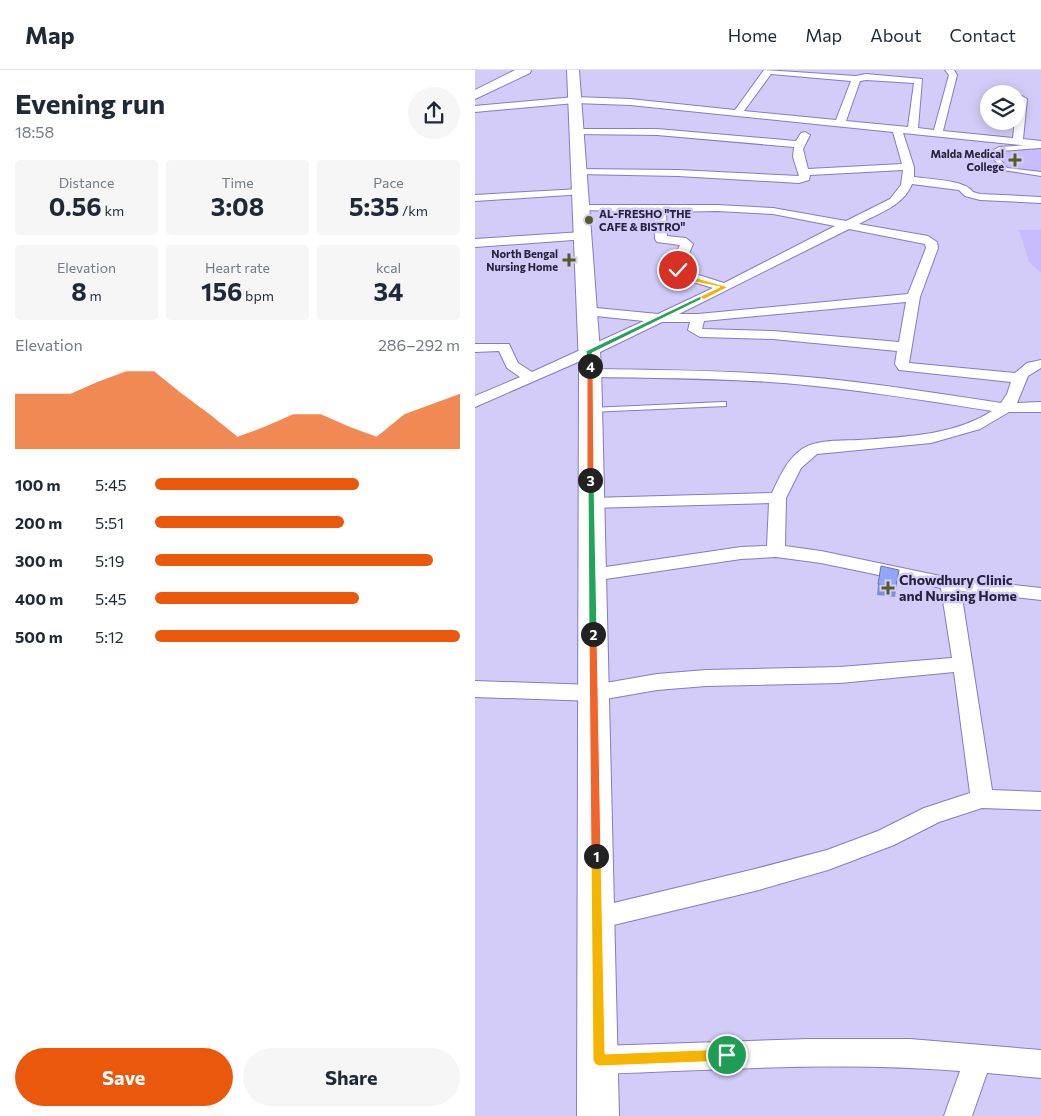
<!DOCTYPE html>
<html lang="en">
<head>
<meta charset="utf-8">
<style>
  body { margin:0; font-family:Commissioner,sans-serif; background:#f6f6f7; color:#1f2937; height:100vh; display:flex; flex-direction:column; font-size:19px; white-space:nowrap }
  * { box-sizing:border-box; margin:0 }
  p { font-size:16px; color:#747a83 }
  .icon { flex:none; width:28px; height:28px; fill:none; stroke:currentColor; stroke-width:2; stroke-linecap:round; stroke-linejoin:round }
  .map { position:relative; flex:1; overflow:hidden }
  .sheet { display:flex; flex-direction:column; background:#fff; width:475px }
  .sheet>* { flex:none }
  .fabs { position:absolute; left:505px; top:15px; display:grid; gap:10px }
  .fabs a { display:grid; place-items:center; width:45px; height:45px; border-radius:50%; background:#fff; box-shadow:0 2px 12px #0003; font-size:25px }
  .pin { position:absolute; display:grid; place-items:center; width:42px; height:42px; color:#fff; margin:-21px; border:2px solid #fff; border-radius:50%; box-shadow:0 1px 5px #0007 }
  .km { position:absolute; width:25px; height:25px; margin:-12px; border-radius:50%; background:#222; color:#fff; font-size:14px; line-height:25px; text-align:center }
  .round { display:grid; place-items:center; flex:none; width:52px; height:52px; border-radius:26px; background:#f6f6f7 }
  .headline { display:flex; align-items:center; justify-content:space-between; height:85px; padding:0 15px }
  h1 { font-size:28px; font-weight:700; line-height:38px }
  .metrics { display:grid; grid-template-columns:repeat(3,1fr); gap:8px; height:85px; padding:5px 15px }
  .metrics div { display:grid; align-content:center; border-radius:5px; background:#f6f6f7; text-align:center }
  .metrics b { font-size:25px; font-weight:700 }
  .metrics small { font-size:14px; font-weight:400 }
  .metrics p { font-size:14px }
  .chart { height:140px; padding:10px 15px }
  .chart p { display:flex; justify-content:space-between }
  .chart svg { width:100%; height:90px; margin-top:5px; fill:#ea580c; opacity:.7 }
  .primary-button { display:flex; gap:10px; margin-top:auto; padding:10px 15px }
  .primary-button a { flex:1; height:58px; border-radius:30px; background:#ea580c; color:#fff; font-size:20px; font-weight:700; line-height:58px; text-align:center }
  .primary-button a+a { background:#f6f6f7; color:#1f2937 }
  ul { padding:0 15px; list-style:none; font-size:16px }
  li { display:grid; grid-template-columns:80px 60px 1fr; align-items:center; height:38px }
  li i { height:12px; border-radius:6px; background:#ea580c }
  header { display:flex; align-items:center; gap:30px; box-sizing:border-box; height:70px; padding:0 25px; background:#fff; border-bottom:1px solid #e0e1e3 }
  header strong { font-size:24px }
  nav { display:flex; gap:28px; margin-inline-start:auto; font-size:18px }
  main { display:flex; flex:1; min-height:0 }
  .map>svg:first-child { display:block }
  .built { fill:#c8bcfc }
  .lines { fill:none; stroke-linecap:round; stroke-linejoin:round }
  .lane-casing { stroke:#887abe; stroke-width:2 }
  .street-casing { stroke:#887abe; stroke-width:2 }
  .secondary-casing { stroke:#887abe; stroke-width:2 }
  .primary-casing { stroke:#887abe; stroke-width:2 }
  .lane { fill:#fff; fill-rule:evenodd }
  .street { fill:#fff; fill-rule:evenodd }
  .secondary { fill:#fff; fill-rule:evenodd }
  .primary { fill:#fff; fill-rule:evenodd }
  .wall { fill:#7e8fd4 }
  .building { fill:#92a6f7; stroke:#6674ad }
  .split-1 { fill:#f5b400; stroke:#fff }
  .split-2 { fill:#f0652b; stroke:#fff }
  .split-3 { fill:#22a559; stroke:#fff }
  .split-4 { fill:#f0652b; stroke:#fff }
  .split-5 { fill:#22a559; stroke:#fff }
  .split-6 { fill:#f5b400; stroke:#fff }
  .poi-dot { fill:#575b29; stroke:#d3ccf8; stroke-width:2 }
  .labels { text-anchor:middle; stroke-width:5; stroke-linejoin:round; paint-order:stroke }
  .far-poi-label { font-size:11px; font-weight:bold; fill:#29223e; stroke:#d3ccf8; text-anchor:end }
  .poi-label { font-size:14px; font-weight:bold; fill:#29223e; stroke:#d3ccf8; text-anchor:start }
</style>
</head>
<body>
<header>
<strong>Map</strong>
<nav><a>Home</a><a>Map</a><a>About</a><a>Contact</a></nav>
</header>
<main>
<section class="sheet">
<div class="headline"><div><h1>Evening run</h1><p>18:58</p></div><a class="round"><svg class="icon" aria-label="share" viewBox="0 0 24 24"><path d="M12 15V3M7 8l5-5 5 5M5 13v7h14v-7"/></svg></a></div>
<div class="metrics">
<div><p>Distance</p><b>0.56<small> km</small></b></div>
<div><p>Time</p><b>3:08</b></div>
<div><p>Pace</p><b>5:35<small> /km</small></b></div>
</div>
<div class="metrics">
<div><p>Elevation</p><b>8<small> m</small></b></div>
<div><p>Heart rate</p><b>156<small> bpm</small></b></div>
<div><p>kcal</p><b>34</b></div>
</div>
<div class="chart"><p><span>Elevation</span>286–292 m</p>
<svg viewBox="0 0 160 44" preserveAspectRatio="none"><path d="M0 44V17L10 17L20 17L30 11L40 6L50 6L60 17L70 27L80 38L90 33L100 27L110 27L120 33L130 38L140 27L150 22L160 17V44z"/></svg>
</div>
<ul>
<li><b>100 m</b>5:45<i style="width:67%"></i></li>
<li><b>200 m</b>5:51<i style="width:62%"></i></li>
<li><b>300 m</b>5:19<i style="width:91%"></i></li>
<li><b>400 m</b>5:45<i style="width:67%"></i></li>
<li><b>500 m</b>5:12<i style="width:100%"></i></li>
</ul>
<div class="primary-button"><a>Save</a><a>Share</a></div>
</section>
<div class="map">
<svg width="566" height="1046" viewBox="0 0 566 1046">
  <rect width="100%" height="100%" fill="#d3ccf8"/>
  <g class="built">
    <path d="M566,74V103L516,102L513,78Z"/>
    <path d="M544,160H566V203L554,192Z"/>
  </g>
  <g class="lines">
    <defs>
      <g id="lane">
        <path d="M566,74V78L525,81L520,83L532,98L566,102V106L528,100L514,83L524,77Z"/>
        <path d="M248,332H251V336L115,342L111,340L115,338Z"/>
      </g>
      <g id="street">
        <path d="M289,0L381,6L391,4L447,9L443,58L459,60L474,5L470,0H479L482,5L468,61L538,68L542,29L547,26L552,29L548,69L566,71V77L428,63L439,97V107C453,109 491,110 498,122L505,124L566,127V133L505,130L490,126L484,120L437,114C428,136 404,143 384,154L453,166L462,172L463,178L445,227L434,293L540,303L552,293L566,290V298L553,306L542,333L566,332V342H534L505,359L456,373L342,384L326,398L311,428L310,476L346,481L475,508L566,518V530L486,521L517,720L566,722V740L507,738L464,752L419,775L353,800L280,821L122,859L113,856L109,848L113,840L122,837L280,799L352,780L403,761L449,738L495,723L479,602L365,613L231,616L182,620L119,631L0,627V611L119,615L182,604L231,600L365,597L477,588L466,518L346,493L301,487L266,489L117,511L110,509L108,505L110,501L117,499L266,477L292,476L294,433L115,438L109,437L106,433L109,429L115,428L297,423C304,408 312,389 327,379C343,369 366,371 383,370C428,367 478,366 517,341C448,330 379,319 309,313C245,308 180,308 115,307L110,306L108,303L110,300L115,299C179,300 244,300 308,305C381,310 454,322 526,333L532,324L536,312L424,300L420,294L422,281L298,269L225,267L213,260L215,252H187L119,285L0,337V326L45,307L32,298L24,281L0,282V274H34L43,293L57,302L169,251L111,245L104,241L106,238L111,237L183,244L238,218L202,207C194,195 200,186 205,175L182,172L180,169L179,142L106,140L102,139L100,137L102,135H242L298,138L371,151L415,129L426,115L428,100L335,105L334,110L324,113L203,106L103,104L98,101L99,99L203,100L324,106L318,87L319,77L182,65L99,64V60L102,59H182L321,71L326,63L330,62L335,65L328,79L333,99L427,94L418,62L155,35L100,33L0,42V36L100,27L155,29L260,40ZM296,4L376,11L361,50L269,41ZM391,10L439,13L433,57L371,51L385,11ZM242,141L298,144L360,156L249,213L211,201L210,193L218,174L211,168L192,166L191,142ZM374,159L450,174L451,178L433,224L223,244H204ZM431,232L424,272L298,261L227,259L229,251Z"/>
        <path d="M105,119L111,122L109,124L0,131V125Z"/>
        <path d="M108,162L112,163L114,166L112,169L0,177V169Z"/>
        <path d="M333,969H435L566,980V1008L512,1003L497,1046H469L485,1001C365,991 244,1000 124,1004L114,1000L110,990L114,980L124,976Z"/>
      </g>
      <path id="secondary" d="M40,0H56L55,3L0,29V20Z"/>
      <path id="primary" d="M92,0H104L126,295L144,1046H102L104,295Z"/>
    </defs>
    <use href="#lane" class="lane-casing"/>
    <use href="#street" class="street-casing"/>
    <use href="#secondary" class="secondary-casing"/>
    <use href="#primary" class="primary-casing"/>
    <use href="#lane" class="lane"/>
    <use href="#street" class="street"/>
    <use href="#secondary" class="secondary"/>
    <use href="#primary" class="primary"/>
  </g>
  <path class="wall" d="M424,500L420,527L402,525L403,514Z"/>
  <path class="building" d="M406,496L424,500L421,516L403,514Z"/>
  <path class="split-1" d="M121,781L126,786L130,984L252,979L256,980L258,985L256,989L252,991L124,996L120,994L118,990L116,786Z"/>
  <path class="split-2" d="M118,561L122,564L126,786L121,790L116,786L114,564Z"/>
  <path class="split-3" d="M113,408L119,410L122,564L118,567L114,564Z"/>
  <path class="split-4" d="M115,294L118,296L119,410L115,412L112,410V296Z"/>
  <path class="split-5" d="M226,226L231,227L117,283L118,296L115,298L112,296L111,281Z"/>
  <path class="split-6" d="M203,198L215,206L253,217L230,229H226V226L245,217C230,213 209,213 200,200Z"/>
  <g class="poi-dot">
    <path d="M537.5 82.5h5v5h5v5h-5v5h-5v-5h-5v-5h5z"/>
    <circle cx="114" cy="150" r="5"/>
    <path d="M91.5 182.5h5v5h5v5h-5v5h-5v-5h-5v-5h5z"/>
    <path d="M410.5 510.5h5v5h5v5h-5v5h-5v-5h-5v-5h5z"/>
  </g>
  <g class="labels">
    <g class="far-poi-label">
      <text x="529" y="88">Malda Medical<tspan x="529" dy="13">College</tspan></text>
      <text x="124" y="148" text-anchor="start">AL-FRESHO "THE<tspan x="124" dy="13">CAFE &amp; BISTRO"</tspan></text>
      <text x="83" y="188">North Bengal<tspan x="83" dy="13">Nursing Home</tspan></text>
    </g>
    <g class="poi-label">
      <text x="424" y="515">Chowdhury Clinic<tspan x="424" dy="16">and Nursing Home</tspan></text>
    </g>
  </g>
</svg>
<div class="fabs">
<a><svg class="icon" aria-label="layers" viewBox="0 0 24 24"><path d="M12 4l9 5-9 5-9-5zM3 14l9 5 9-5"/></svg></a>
</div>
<div class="pin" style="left:252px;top:985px;background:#1e9e55"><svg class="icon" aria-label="arrive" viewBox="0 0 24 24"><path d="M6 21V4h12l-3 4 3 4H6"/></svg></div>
<div class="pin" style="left:203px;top:200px;background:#d93025"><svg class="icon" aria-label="check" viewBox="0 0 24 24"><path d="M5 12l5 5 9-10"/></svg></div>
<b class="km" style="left:121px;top:786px">1</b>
<b class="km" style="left:118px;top:564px">2</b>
<b class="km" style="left:115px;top:410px">3</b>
<b class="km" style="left:115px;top:296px">4</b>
</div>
</main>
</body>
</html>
